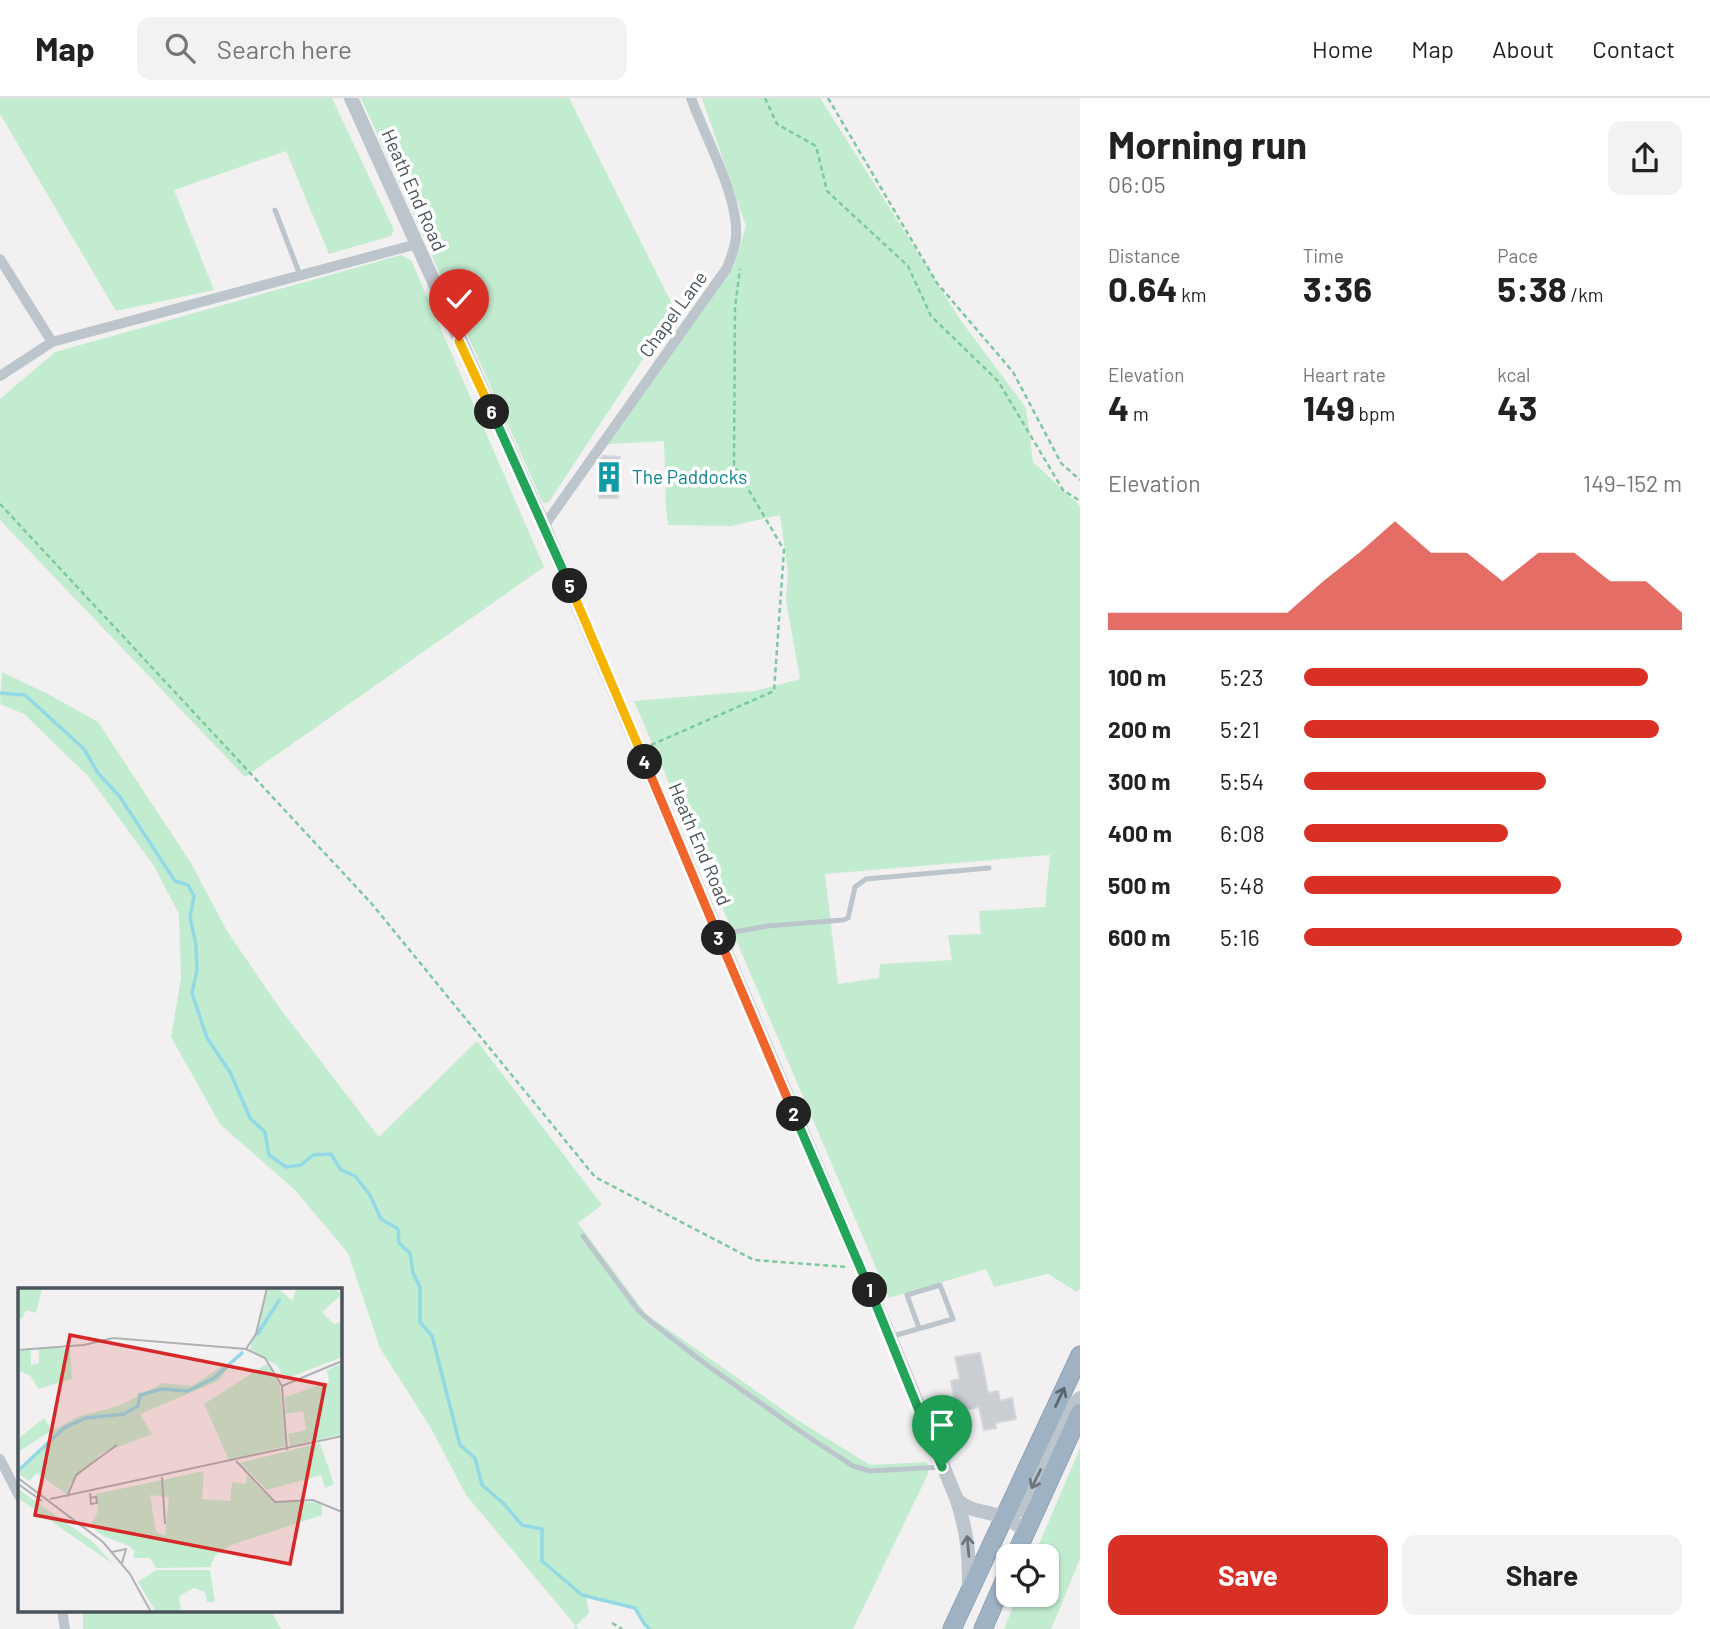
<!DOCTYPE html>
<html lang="en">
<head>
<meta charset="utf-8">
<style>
  body { margin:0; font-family:Barlow,sans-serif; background:#f2f2f2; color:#222; height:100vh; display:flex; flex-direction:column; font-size:26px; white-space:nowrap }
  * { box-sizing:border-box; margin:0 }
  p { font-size:23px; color:#767676 }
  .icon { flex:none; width:38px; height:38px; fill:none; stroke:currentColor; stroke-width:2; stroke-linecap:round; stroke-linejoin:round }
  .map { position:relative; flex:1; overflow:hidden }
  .sheet { display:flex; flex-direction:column; background:#fff; width:630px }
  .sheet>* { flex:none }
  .controls { position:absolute; left:996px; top:1446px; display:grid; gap:14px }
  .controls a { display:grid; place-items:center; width:63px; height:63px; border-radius:14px; background:#fff; box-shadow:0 2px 5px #0004; font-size:35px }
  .pin { position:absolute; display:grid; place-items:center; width:60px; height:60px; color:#fff; margin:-72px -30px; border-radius:50% 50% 50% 0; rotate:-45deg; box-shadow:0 0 7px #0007 }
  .pin .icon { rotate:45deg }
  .km { position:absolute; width:35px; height:35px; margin:-18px; border-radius:50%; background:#222; color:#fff; font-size:19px; line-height:35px; text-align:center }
  .round { display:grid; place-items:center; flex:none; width:74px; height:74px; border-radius:14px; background:#f2f2f2 }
  .overview { display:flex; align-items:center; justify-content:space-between; height:119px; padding:0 28px }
  h1 { font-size:38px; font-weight:700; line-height:52px }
  .stats { display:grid; grid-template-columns:repeat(3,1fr); gap:10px; height:119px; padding:7px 28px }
  .stats div { display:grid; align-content:center }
  .stats b { font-size:35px; font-weight:700 }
  .stats small { font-size:19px; font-weight:400 }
  .stats p { font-size:19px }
  .chart { height:196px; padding:14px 28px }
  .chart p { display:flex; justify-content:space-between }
  .chart svg { width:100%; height:126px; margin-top:7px; fill:#d93025; opacity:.7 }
  .action { display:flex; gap:14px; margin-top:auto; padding:14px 28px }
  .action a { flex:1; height:80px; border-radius:14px; background:#d93025; color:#fff; font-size:28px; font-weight:700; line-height:80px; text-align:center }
  .action a+a { background:#f2f2f2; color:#222 }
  ul { padding:0 28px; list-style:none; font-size:23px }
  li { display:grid; grid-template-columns:112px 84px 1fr; align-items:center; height:52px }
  li i { height:18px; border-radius:9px; background:#d93025 }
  header { display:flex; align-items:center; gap:42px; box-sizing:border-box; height:98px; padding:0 35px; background:#fff; border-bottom:2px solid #e0e0e0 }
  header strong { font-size:33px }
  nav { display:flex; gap:38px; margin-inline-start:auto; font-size:24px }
  .search { width:490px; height:63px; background:#f2f2f2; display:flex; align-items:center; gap:18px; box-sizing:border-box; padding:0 24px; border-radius:14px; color:#767676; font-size:26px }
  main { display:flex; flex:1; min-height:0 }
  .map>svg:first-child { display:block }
  .green { fill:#c2ecd0; fill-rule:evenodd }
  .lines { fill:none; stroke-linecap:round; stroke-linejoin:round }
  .stream { stroke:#92d9e6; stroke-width:3.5 }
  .building { fill:#cacdd2; stroke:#d4d6db; stroke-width:2 }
  .trunk-casing { stroke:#7690a7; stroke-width:19 }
  .path { stroke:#7cc89f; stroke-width:2.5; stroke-dasharray:5 3.5; stroke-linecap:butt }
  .service { stroke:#bcc5cb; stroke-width:5 }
  .minor { stroke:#bcc5cb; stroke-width:10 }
  .tertiary { stroke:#bcc5cb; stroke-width:14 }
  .trunk { stroke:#9eb2c4; stroke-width:18 }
  .oneway { stroke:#5a6771 }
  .oneway2 { stroke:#6c767d }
  .split-1-casing { stroke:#fff; stroke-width:14 }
  .split-2-casing { stroke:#fff; stroke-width:14 }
  .split-3-casing { stroke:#fff; stroke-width:14 }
  .split-4-casing { stroke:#fff; stroke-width:14 }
  .split-5-casing { stroke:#fff; stroke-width:14 }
  .split-6-casing { stroke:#fff; stroke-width:14 }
  .split-7-casing { stroke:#fff; stroke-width:14 }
  .split-1 { stroke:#22a559; stroke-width:9 }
  .split-2 { stroke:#22a559; stroke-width:9 }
  .split-3 { stroke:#f0652b; stroke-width:9 }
  .split-4 { stroke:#f0652b; stroke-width:9 }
  .split-5 { stroke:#f5b400; stroke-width:9 }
  .split-6 { stroke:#22a559; stroke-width:9 }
  .split-7 { stroke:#f5b400; stroke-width:9 }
  .labels { text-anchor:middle; stroke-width:7; stroke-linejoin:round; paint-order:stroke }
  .street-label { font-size:19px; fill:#49545c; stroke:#fff }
  .culture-label { font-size:19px; fill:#0d838f; stroke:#fff; text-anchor:start }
  .inset-river { fill:none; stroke:#92d9e6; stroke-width:3.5 }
  .inset-road { fill:none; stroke:#aeb2b5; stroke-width:2 }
  .view { fill:#d62828; fill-opacity:0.15; stroke:#d62828; stroke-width:3.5 }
  .inset-edge { fill:none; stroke:#49545c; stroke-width:3.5 }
</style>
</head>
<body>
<header>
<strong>Map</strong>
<div class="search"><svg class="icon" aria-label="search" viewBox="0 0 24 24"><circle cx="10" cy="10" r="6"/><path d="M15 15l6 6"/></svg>Search here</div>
<nav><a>Home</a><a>Map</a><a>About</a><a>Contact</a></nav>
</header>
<main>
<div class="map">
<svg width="1080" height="1531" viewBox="0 0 1080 1531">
  <rect width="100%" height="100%" fill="#f2f0f0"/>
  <g class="green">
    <path d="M0,0H332L394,132L391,138L329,156L286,53L174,92L214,192L116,213L0,16Z"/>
    <path d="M361,0H569L675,212L549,404L543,405Z"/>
    <path d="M702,0H820L959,220L1026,310L1033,364L1080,408V1190L1077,1194L1048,1176L994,1189L986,1171L889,1200L634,603L755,593L800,581L786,502L788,474L780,417L731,428L668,427L666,409L664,343L608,346L734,168L746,128ZM1050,757L1045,809L979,813L981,836L948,837L952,862L880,866L879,880L838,886L825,776Z"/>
    <path d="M401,157L411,162L544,469L245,679L0,422V301L55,254Z"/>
    <path d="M2,574L50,597L98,624L191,765L227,833L279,909L379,1039L477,943L602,1107L578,1125L646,1216L796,1321L870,1367L927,1364L928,1376L853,1531H650L645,1527L635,1510L586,1498L589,1515L576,1528L578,1531H573L576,1528L466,1397L432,1332L380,1250L348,1155L295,1092L220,1026L171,939L181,880L179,816L154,768L89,679L24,616L0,606Z"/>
    <path d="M1080,1350V1461L1054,1524L1051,1531H1004L1018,1496H1046V1458H1034Z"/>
    <path d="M99,1512H271L281,1531H83V1516Z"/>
  </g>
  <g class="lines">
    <path class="stream" d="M0,595L25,597L84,651L98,675L120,699L175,783L188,787L194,798L190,819L196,847L197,872L192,895L207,940L230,974L250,1020L265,1034L269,1057L286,1069L301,1067L313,1057L331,1056L341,1072L355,1078L370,1097L381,1121L398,1131L399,1145L410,1155L413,1175L420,1189V1224L432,1238L460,1347L475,1360L482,1387L502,1404L522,1427L542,1431V1463L582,1497L635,1510L645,1527L650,1531"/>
  </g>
  <g class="building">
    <path d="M603,358L620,359L618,400H599L600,362Z"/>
    <path d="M980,1255L988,1295L998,1293L1000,1303L1012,1300L1016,1321L995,1325L996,1330L984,1332L979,1309L957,1314L951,1283L960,1281L955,1259Z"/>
  </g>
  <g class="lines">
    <defs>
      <g id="trunk">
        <path d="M1015,1458L1080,1315"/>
        <path d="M952,1531L1080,1257"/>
        <path d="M983,1531L1008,1474"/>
      </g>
    </defs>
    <use href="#trunk" class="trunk-casing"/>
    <g class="path">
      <path d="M765,0L777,26L816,48L827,93L908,168L931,218L998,283L1063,392L1080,403"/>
      <path d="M828,0L937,185L1013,274L1061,365L1080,382"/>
      <path d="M0,406L372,806L595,1079L754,1162L847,1169"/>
      <path d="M651,647L774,593L784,452L734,367L735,209L740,171"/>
      <path d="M612,1525L622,1531"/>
    </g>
    <g class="service">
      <path d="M275,112L300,177"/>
      <path d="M721,836L768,828L843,822L848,820L855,789L866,781L989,770"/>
      <path d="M583,1138L638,1212L650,1223L704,1265L804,1336L853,1368L870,1373L942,1369"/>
      <path d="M893,1238L953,1221L940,1187L907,1197L919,1230"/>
    </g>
    <g class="minor">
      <path d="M0,161L52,244"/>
      <path d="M0,278L52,244L417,146"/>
      <path d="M544,428L727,170C731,160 735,150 736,139C739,98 705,39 691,0"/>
      <path d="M0,1361L19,1398"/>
      <path d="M62,1512L65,1531"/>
    </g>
    <g class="tertiary">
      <path d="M351,0L544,428L890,1239L957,1402C968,1438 969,1455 969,1492"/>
      <path d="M957,1402C971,1415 990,1413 1006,1420C1013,1423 1019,1429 1026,1433"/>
      <path d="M1003,1419L1015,1415L1023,1409L1070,1310L1080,1300"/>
    </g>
    <use href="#trunk" class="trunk"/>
  </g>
  <defs><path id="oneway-shaft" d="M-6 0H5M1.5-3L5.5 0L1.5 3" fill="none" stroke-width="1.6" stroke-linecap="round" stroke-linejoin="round" transform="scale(1.75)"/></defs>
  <use class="oneway" href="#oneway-shaft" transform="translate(1060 1299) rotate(-65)"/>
  <g class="oneway2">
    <use href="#oneway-shaft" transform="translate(1036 1381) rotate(116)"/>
    <use href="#oneway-shaft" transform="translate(968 1448) rotate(-95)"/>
  </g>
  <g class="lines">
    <defs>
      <path id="split-1" d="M870,1192L942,1369"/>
      <path id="split-2" d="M794,1016L870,1192"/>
      <path id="split-3" d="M719,840L794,1016"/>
      <path id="split-4" d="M645,664L719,840"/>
      <path id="split-5" d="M570,488L645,664"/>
      <path id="split-6" d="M492,314L570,488"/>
      <path id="split-7" d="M459,243L492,314"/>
    </defs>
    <use href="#split-1" class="split-1-casing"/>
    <use href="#split-2" class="split-2-casing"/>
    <use href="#split-3" class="split-3-casing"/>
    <use href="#split-4" class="split-4-casing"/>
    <use href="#split-5" class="split-5-casing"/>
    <use href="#split-6" class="split-6-casing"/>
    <use href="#split-7" class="split-7-casing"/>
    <use href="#split-1" class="split-1"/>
    <use href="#split-2" class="split-2"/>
    <use href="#split-3" class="split-3"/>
    <use href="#split-4" class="split-4"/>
    <use href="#split-5" class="split-5"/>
    <use href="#split-6" class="split-6"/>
    <use href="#split-7" class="split-7"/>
  </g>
  <defs>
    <symbol id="building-bare" viewBox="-9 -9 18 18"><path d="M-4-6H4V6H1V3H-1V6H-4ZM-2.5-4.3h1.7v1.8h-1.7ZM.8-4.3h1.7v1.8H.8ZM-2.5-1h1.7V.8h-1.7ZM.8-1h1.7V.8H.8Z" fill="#0f9aa8" stroke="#fff" stroke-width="2.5" paint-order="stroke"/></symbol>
  </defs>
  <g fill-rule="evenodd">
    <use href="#building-bare" x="587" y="357" width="44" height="44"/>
  </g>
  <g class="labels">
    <g class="street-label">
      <text transform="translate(414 92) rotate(66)" y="7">Heath End Road</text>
      <text transform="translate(673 216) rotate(-54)" y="7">Chapel Lane</text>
      <text transform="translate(700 746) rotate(67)" y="7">Heath End Road</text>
    </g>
    <g class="culture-label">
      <text x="632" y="386">The Paddocks</text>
    </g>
  </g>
  <g transform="translate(18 1190)">
    <rect width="324" height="324" fill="#f2f0f0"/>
    <path d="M0,0H24L18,25L8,22L4,31L0,29ZM250,0H260L274,13L279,0H317L323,7L304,24L317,37L324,32V69L265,92L260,78L232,61ZM38,59L52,62L54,91L20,101L12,87L0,83V63L13,61V77L21,75V60ZM250,75L262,98L268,158L211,172L186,116ZM324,75V146L272,158L270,146L288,142L285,123L268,126L267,109L311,94L309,82ZM207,76L211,79L200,93L122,126L134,146L84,165L51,197L50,207L19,185L11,193L1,186L15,166L38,148L31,144L0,164V151L26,130L34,143L59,129L103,117L145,95L174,98ZM302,155L316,196L307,200L303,187L249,202L222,175ZM186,183L184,211L212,213L214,194L228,196L229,187L255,213L304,215V227L213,257L197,268L192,279L138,280L132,270H115L117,263L111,258L83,247L73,237L80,223L78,206ZM132,207L151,209L147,247L138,244ZM0,201L74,253L95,276L0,210ZM138,282H192L197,314H189L187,304L176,300L161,308L163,324H138L120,294Z" fill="#c2ecd0" fill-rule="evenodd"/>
    <path class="inset-river" d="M239,47L262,11M0,183L46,140L68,130L106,126L120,118L122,107L144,101L170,103L196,90L225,64"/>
    <path class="inset-road" d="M228,61L238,46L249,0M0,62L66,57L95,50L228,61L247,70L264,98L269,162M264,98L324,73M218,173L257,214L295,212L324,224M144,189L147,236M0,190L85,254L112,286L133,324M0,196L24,213M72,205L73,216L79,215L78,209L72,210M49,209L58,187L99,157M32,211L324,148M94,264L108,261L104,275"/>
    <path class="view" d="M52,47L307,97L272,276L17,227Z"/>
    <rect width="324" height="324" class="inset-edge"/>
  </g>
</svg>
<div class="controls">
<a><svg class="icon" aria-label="locate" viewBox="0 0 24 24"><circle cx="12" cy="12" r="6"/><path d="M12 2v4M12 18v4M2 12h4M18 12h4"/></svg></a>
</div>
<div class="pin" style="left:942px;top:1369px;background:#1e9e55"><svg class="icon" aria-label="arrive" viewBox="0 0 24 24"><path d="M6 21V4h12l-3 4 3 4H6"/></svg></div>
<div class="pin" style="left:459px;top:243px;background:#d93025"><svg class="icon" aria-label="check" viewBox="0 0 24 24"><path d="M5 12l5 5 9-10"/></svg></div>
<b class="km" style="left:870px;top:1192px">1</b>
<b class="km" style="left:794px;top:1016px">2</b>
<b class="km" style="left:719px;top:840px">3</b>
<b class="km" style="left:645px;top:664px">4</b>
<b class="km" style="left:570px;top:488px">5</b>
<b class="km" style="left:492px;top:314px">6</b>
</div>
<section class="sheet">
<div class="overview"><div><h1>Morning run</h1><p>06:05</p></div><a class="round"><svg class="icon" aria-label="share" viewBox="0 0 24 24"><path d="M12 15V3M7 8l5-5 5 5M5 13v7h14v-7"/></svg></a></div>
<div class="stats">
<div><p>Distance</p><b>0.64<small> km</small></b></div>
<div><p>Time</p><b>3:36</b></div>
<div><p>Pace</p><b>5:38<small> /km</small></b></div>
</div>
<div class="stats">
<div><p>Elevation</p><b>4<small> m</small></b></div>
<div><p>Heart rate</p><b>149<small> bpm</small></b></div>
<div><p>kcal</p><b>43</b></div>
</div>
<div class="chart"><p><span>Elevation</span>149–152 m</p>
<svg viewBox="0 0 160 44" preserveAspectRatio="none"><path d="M0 44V38L10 38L20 38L30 38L40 38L50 38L60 27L70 17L80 6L90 17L100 17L110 27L120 17L130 17L140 27L150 27L160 38V44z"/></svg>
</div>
<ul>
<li><b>100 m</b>5:23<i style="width:91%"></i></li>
<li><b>200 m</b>5:21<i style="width:94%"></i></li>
<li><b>300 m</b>5:54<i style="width:64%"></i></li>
<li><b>400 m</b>6:08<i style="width:54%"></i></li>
<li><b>500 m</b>5:48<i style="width:68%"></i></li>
<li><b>600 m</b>5:16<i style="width:100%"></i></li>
</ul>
<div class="action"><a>Save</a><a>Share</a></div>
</section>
</main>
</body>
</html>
